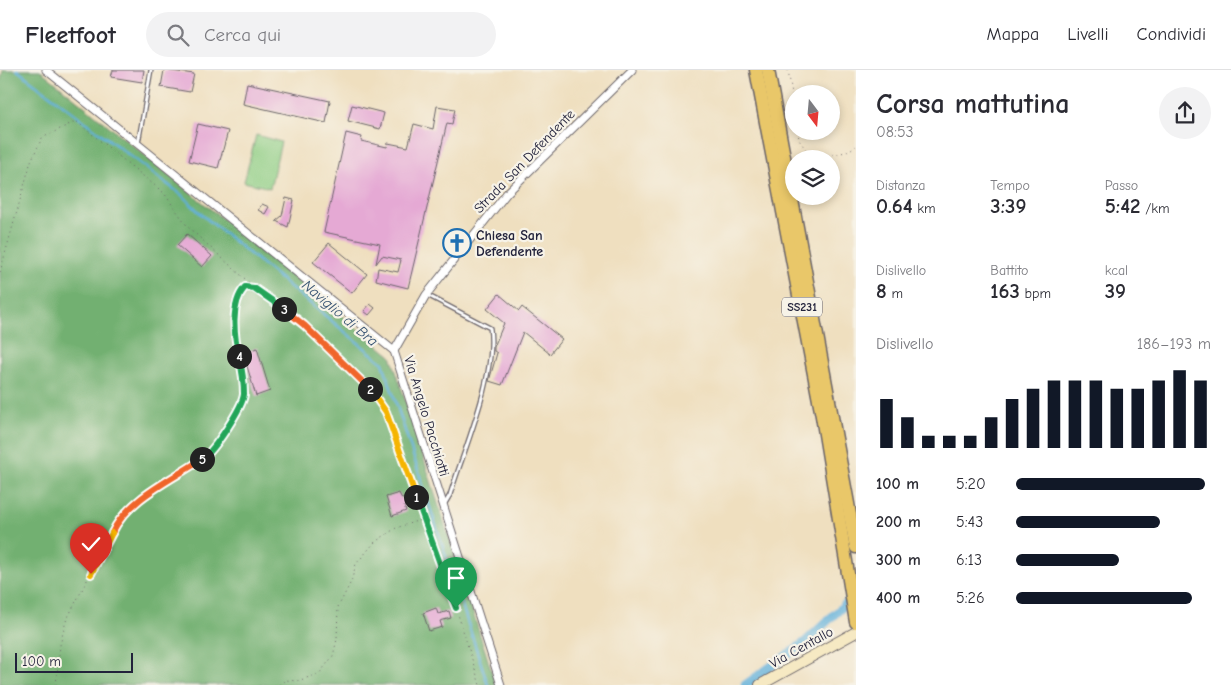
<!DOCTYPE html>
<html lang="it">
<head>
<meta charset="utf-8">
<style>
  body { margin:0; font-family:"Comic Neue",sans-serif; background:#f2f2f3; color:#2b2b33; height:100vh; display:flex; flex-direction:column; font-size:19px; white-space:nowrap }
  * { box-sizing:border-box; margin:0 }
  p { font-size:16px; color:#7c7c81 }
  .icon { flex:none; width:28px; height:28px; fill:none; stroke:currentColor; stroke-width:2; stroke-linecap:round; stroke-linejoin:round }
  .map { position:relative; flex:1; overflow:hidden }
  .sheet { display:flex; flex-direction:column; background:#fff; width:375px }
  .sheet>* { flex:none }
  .needle { width:32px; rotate:164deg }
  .tools { position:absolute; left:785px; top:15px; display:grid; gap:10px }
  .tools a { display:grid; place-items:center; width:55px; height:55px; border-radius:50%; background:#fff; box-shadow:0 2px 8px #0003; font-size:25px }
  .scale { position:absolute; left:15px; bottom:12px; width:118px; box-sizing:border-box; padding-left:5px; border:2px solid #22223b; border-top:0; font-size:14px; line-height:18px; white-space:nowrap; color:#22223b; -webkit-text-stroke:4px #f7f3e8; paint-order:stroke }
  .pin { position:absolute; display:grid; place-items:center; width:42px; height:42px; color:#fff; margin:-51px -21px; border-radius:50% 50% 50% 0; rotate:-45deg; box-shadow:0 0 5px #0007 }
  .pin .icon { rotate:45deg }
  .km { position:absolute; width:25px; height:25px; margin:-12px; border-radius:50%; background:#222; color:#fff; font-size:14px; line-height:25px; text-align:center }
  .round { display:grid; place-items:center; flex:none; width:52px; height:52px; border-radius:26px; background:#f2f2f3 }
  .overview { display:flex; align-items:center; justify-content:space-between; height:85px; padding:0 20px }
  h1 { font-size:28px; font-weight:800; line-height:38px }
  .metrics { display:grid; grid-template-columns:repeat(3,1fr); gap:8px; height:85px; padding:5px 20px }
  .metrics div { display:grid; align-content:center }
  .metrics b { font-size:21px; font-weight:800 }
  .metrics small { font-size:14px; font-weight:400 }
  .metrics p { font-size:14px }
  .chart { height:140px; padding:10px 20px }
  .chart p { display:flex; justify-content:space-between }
  .chart svg { width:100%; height:90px; margin-top:5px; stroke:#111827; stroke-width:6 }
  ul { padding:0 20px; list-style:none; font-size:16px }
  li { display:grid; grid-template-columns:80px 60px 1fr; align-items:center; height:38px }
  li i { height:12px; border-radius:6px; background:#111827 }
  header { display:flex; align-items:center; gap:30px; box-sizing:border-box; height:70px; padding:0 25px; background:#fff; border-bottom:1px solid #e1e1e2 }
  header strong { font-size:24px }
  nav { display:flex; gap:28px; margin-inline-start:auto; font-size:18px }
  .search { width:350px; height:45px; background:#f2f2f3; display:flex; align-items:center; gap:12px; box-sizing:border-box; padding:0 18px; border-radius:28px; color:#7c7c81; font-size:19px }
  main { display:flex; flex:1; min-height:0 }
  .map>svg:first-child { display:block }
  .green { fill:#8ecd83; stroke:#58785f }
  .forest { fill:#72b071; stroke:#4a6956 }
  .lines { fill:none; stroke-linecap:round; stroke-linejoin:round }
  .stream { stroke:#5fafd9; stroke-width:2.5 }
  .canal { stroke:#5fafd9; stroke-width:9 }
  .building { fill:#e5a9d4 }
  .lane-casing { stroke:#6a6469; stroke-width:5.5 }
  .street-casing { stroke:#6a6469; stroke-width:9 }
  .secondary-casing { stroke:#6a6469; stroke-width:12 }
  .highway-casing { stroke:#6a6469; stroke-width:15 }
  .path { stroke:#6a6469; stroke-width:1; stroke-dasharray:1 4; stroke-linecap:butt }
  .lane { stroke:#fff; stroke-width:3 }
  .street { stroke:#fff; stroke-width:7 }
  .secondary { stroke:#f6e9c3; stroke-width:10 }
  .highway { stroke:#e9c769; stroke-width:12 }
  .split-1-casing { stroke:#fff; stroke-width:10 }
  .split-2-casing { stroke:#fff; stroke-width:10 }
  .split-3-casing { stroke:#fff; stroke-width:10 }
  .split-4-casing { stroke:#fff; stroke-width:10 }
  .split-5-casing { stroke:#fff; stroke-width:10 }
  .split-6-casing { stroke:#fff; stroke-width:10 }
  .split-7-casing { stroke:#fff; stroke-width:10 }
  .split-1 { stroke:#22a559; stroke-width:6 }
  .split-2 { stroke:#f5b400; stroke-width:6 }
  .split-3 { stroke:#f0652b; stroke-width:6 }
  .split-4 { stroke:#22a559; stroke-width:6 }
  .split-5 { stroke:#22a559; stroke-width:6 }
  .split-6 { stroke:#f0652b; stroke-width:6 }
  .split-7 { stroke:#f5b400; stroke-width:6 }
  .labels { text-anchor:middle; stroke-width:4.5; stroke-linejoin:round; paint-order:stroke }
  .shield { fill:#f7f3e8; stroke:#62616f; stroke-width:1 }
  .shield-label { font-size:12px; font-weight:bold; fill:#22223b }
  .street-label { font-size:14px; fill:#22223b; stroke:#f7f3e8 }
  .poi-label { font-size:14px; font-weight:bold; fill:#22223b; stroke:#f7f3e8; text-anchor:start }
  .water-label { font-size:15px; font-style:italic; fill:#375372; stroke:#f7f3e8 }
</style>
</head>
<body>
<header>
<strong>Fleetfoot</strong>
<div class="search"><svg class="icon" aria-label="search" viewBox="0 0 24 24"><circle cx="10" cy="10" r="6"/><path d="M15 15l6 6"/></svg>Cerca qui</div>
<nav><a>Mappa</a><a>Livelli</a><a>Condividi</a></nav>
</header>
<main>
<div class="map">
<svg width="856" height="615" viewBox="0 0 856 615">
  <rect width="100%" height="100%" fill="#f7f3e8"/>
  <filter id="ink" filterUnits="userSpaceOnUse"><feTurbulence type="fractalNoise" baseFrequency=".02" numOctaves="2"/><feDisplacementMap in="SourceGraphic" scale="10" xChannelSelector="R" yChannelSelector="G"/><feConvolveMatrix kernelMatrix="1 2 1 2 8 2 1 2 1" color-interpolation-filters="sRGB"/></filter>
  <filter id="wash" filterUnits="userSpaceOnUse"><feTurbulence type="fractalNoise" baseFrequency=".0096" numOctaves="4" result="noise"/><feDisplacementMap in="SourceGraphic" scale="20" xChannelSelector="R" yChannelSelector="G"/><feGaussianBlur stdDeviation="1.12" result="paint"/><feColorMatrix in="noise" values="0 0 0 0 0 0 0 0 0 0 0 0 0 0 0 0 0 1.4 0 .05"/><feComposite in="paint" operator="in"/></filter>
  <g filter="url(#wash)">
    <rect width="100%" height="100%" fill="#efdfbf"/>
    <path class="green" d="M256,65L281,72L270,118L244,112Z"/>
    <path class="forest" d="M3,0H40L391,286L496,615H0V14Z"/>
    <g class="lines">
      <path class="stream" d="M17,0L183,126L201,144L383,293L488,615"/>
      <path class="canal" d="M745,615L804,573L854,526"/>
    </g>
    <g id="blocks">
      <g class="building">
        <path d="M113,0H144L142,12L111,7Z"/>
        <path d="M164,0L194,4L190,22L161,17Z"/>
        <path d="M247,13L330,31L326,53L243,34Z"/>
        <path d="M352,35L384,43L380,59L348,51Z"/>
        <path d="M437,36L455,39L452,54L447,53L408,218L376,210L378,198L398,202L401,190L382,186L376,194L380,174L324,162L346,63L362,67L361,71L387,77L388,73L408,77L414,54L433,59Z"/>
        <path d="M198,54L228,61L218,98L189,91Z"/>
        <path d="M286,128L294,130L288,157L276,151L282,146Z"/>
        <path d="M262,134L269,137L265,144L258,140Z"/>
        <path d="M457,163L464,167L454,181L449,178Z"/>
        <path d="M187,164L212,186L202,197L177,175Z"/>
        <path d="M329,173L367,204L352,223L313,192Z"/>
        <path d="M499,224L519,241L522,237L562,269L550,284L523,262L502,315L489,311L497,283L494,281V277L504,253L487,239Z"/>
        <path d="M370,234L375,238L369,245L364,241Z"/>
        <path d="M257,278L270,321L256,326L243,283Z"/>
        <path d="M399,423L402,429L413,425L415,432L404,436L406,441L392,446L386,427Z"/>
        <path d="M436,538L438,544L449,541L451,548L440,551L442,557L429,561L423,543Z"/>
      </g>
    </g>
  </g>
  <g filter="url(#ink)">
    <use href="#blocks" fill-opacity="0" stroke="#6a6469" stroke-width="1"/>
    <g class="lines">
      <defs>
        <g id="lane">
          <path d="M138,74L151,0"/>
          <path d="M427,225L490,258C497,305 464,379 450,425L444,435"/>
        </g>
        <g id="street">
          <path d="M46,0L394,281L501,615"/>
          <path d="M394,281L426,225L507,123L632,0"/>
        </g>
        <path id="secondary" d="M760,615L856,562"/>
        <g id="highway">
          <path d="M756,0L822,346L856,552"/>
          <path d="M768,0L856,477"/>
        </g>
      </defs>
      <use href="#lane" class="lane-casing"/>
      <use href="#street" class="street-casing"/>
      <use href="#secondary" class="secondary-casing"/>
      <use href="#highway" class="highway-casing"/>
      <g class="path">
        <path d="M788,0L794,35"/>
        <path d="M798,61L799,70L810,85C828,86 841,86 856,76"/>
        <path d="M0,202L31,91L42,68L76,51L164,123L188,157L254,217"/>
        <path d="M56,615L60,575L66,551L114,458L136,433L213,381L240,335L244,326V307L234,268L237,230L245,217L254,218L304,255L366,313L386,342L456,538L480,615"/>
        <path d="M279,615L286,610L297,611L319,604L333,586L337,569L338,537L351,512L356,494L375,472L396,458L423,449"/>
      </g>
      <use href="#lane" class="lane"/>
      <use href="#street" class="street"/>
      <use href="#secondary" class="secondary"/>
      <use href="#highway" class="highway"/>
    </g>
  </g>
  <g class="lines" filter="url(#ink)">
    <defs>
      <path id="split-1" d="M416,427L456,538"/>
      <path id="split-2" d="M370,319L386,342L416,427"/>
      <path id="split-3" d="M284,239L304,255L370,319"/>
      <path id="split-4" d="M239,286C234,266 230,234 245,217L254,218L284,239"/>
      <path id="split-5" d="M202,389C213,382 243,337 244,324C244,311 242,299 239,286"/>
      <path id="split-6" d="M112,463C128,428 172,410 202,389"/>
      <path id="split-7" d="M91,504L112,463"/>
    </defs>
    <use href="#split-1" class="split-1-casing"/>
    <use href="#split-2" class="split-2-casing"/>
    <use href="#split-3" class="split-3-casing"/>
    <use href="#split-4" class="split-4-casing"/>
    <use href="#split-5" class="split-5-casing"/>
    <use href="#split-6" class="split-6-casing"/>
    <use href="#split-7" class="split-7-casing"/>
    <use href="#split-1" class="split-1"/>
    <use href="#split-2" class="split-2"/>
    <use href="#split-3" class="split-3"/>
    <use href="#split-4" class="split-4"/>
    <use href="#split-5" class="split-5"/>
    <use href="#split-6" class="split-6"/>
    <use href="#split-7" class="split-7"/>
  </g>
  <defs>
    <symbol id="church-ring" viewBox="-11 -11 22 22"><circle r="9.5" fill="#f7f3e8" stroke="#1f6fb2" stroke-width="1.5"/><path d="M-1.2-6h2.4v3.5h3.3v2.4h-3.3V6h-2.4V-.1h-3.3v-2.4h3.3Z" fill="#1f6fb2"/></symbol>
  </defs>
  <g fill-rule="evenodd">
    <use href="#church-ring" x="441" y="157" width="32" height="32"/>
  </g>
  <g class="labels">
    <rect class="shield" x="782" y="227.5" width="40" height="19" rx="4"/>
    <g class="shield-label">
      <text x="802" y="241">SS231</text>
    </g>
    <g class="street-label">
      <text transform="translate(524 91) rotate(-46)" y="5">Strada San Defendente</text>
      <text transform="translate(427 346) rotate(73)" y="5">Via Angelo Pacchiotti</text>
      <text transform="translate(801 577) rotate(-29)" y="5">Via Centallo</text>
    </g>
    <g class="poi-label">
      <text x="476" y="170">Chiesa San<tspan x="476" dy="16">Defendente</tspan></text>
    </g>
    <g class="water-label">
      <text transform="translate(340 243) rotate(40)" y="5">Naviglio di Bra</text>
    </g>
  </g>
</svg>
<div class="tools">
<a><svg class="needle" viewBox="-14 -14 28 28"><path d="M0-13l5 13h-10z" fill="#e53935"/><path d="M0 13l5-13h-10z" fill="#7c7c81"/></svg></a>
<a><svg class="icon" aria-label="layers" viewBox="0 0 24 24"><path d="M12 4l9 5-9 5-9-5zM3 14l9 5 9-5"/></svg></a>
</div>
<div class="scale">100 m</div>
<div class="pin" style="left:456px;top:538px;background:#1e9e55"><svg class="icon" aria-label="arrive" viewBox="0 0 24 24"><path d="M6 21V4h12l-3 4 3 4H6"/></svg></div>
<div class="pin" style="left:91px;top:504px;background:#d93025"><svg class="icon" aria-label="check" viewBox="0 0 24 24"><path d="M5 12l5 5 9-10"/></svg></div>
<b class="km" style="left:416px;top:427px">1</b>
<b class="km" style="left:370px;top:319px">2</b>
<b class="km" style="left:284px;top:239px">3</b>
<b class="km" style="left:239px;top:286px">4</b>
<b class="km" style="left:202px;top:389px">5</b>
</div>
<section class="sheet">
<div class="overview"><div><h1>Corsa mattutina</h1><p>08:53</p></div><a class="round"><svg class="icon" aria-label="share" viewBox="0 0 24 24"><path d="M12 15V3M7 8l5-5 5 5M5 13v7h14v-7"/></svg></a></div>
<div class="metrics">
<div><p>Distanza</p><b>0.64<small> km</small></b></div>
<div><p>Tempo</p><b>3:39</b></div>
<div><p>Passo</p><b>5:42<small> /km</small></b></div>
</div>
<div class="metrics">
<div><p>Dislivello</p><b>8<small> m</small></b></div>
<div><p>Battito</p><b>163<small> bpm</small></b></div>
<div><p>kcal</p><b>39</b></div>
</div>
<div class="chart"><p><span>Dislivello</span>186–193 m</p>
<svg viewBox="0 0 160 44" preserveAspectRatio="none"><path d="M5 44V20M15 44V29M25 44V38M35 44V38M45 44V38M55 44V29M65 44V20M75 44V15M85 44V11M95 44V11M105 44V11M115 44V15M125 44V15M135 44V11M145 44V6M155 44V11"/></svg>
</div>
<ul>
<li><b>100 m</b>5:20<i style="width:97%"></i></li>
<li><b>200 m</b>5:43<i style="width:74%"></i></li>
<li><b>300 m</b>6:13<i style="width:53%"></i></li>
<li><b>400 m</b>5:26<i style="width:90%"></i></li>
</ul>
</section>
</main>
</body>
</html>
